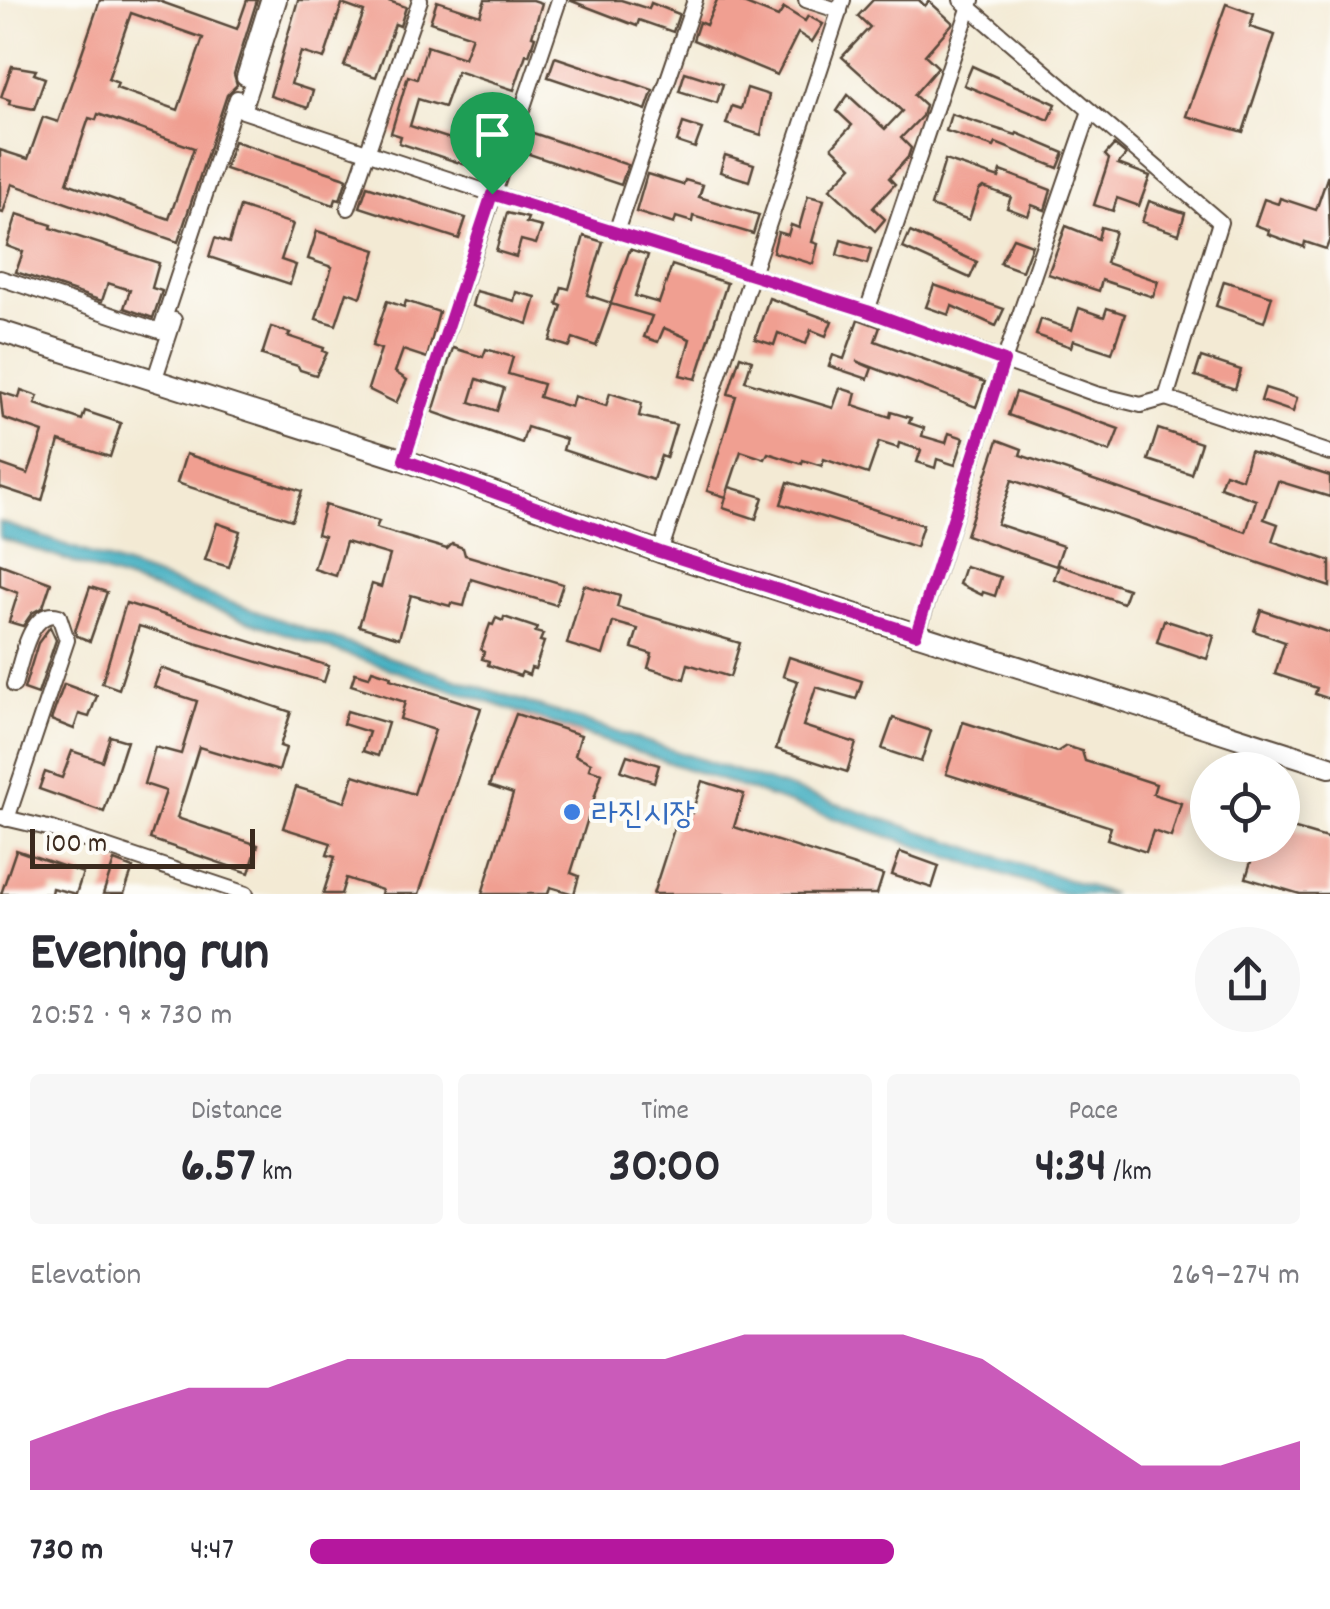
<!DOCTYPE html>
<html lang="en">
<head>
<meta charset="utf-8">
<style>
  body { margin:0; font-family:Dekko,"Poor Story",sans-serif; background:#f7f7f7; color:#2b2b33; height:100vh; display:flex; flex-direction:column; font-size:38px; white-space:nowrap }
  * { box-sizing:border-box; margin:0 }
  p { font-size:32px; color:#7c7c81 }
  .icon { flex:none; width:55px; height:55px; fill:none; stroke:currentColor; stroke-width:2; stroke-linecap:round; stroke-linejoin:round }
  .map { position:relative; height:894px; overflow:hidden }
  .drawer { display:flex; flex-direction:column; background:#fff; flex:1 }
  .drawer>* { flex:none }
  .buttons { position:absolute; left:1190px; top:752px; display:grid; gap:20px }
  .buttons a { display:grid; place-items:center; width:110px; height:110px; border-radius:50%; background:#fff; box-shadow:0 5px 25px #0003; font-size:50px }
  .scale { position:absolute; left:30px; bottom:25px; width:225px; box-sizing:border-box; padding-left:10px; border:5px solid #3b2a1e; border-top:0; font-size:28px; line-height:35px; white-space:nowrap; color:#3b2a1e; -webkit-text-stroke:8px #fdfcf7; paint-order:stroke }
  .pin { position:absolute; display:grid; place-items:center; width:85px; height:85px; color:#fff; margin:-102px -42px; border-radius:50% 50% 50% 0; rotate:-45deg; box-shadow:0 0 10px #0007 }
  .pin .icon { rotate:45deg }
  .round { display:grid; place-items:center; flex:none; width:105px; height:105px; border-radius:52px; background:#f7f7f7 }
  .summary { display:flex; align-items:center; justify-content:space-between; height:170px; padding:0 30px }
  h1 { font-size:55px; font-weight:800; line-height:75px }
  .metrics { display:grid; grid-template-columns:repeat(3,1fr); gap:15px; height:170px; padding:10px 30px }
  .metrics div { display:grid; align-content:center; border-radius:10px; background:#f7f7f7; text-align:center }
  .metrics b { font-size:50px; font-weight:800 }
  .metrics small { font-size:28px; font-weight:400 }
  .metrics p { font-size:28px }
  .chart { height:280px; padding:20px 30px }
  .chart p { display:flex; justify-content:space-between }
  .chart svg { width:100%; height:180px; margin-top:10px; fill:#b5179e; opacity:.7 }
  ul { padding:0 30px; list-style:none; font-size:32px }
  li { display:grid; grid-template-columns:160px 120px 1fr; align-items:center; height:75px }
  li i { height:25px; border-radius:12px; background:#b5179e }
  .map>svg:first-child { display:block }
  .water { fill:#43afc1; stroke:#3f6c70; stroke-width:2.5 }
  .building { fill:#f09f91; fill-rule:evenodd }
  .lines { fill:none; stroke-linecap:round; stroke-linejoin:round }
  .street-casing { stroke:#574739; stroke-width:18 }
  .secondary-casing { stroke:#574739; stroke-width:24 }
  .street { stroke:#fff; stroke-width:14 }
  .secondary { stroke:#fff; stroke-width:20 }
  .route-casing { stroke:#fff; stroke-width:20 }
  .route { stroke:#b5179e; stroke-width:12 }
  .shop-dot { fill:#3f7fe0; stroke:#fdfcf7; stroke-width:4 }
  .labels { text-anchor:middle; stroke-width:8; stroke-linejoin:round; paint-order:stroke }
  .shop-label { font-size:32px; fill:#366cbe; stroke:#fdfcf7; text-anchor:start }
</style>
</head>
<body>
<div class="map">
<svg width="1330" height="894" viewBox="0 0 1330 894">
  <rect width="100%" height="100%" fill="#fdfcf7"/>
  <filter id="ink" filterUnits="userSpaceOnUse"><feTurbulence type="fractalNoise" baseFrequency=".01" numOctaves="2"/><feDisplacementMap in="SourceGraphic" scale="20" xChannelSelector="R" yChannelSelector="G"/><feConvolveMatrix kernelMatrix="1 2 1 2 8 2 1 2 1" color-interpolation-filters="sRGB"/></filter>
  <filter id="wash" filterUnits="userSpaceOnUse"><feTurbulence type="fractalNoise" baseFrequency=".0048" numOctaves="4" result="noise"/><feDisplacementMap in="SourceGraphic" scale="40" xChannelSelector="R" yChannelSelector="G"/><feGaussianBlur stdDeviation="2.25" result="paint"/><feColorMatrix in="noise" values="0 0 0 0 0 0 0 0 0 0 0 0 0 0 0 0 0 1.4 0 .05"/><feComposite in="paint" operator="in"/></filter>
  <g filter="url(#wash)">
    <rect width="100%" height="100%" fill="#f3ead4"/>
    <path class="water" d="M0,522L364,649L1112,894H1065L964,862L0,538Z"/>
    <g id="blocks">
      <g class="building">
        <path d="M100,0H156L237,29L247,0H257L234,74L237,85L227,95L178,242L12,184L3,213L0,212V150L28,159L43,117L58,122ZM131,13L203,38L178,110L116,88L118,83L108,79ZM98,114L194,148L169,219L67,183L89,118L96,120Z"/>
        <path d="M298,0H386L406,7L400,26L395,24L376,77L344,66L364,12L342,4L324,59L301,52L291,84L313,91L308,108L270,96Z"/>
        <path d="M485,0H533L542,3L532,36L535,37L529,55L526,54L514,90L457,71L444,107L418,99L410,126L494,153L487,172L399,143L401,136L391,133L408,76L417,79L427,46L464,58L472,36L430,22L437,1L480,15Z"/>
        <path d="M569,0H621L649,9L651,3L679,14L673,32L639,20L637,26Z"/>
        <path d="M717,0H736L778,17L784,8L805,21L808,16L823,24L812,42L798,33L777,75L693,40L699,22L706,25Z"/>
        <path d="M873,0H919L925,6L929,1L953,23L925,55L938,67L914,95L925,105L922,116L901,138L911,148L908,157L889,178L895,184L873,208L885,219L875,231L830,189L852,166L832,147L852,125L837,111L848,95L885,129L902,111L842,57L870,27L858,16Z"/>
        <path d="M1226,4L1254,14L1250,27L1275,35L1243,132L1186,116Z"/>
        <path d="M555,57L653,90L646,110L548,77Z"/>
        <path d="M12,66L36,70L34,74L45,78L34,109L9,104L10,100L1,97Z"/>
        <path d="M972,66L1056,104L1049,120L964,85Z"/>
        <path d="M685,72L723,84L717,103L679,91Z"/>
        <path d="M747,88L769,95L761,135L726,124L732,106L741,109Z"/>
        <path d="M951,114L1016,135L1017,133L1064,153L1058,168L996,143L994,147L946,131Z"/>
        <path d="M683,123L702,129L695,148L677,142Z"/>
        <path d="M530,132L628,165L621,185L523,152Z"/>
        <path d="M234,141L343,177L347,179L340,200L336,199L334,205L225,169Z"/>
        <path d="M1114,145L1126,155L1118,164L1150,176L1139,206L1117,198L1113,211L1094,205L1109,159L1105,155Z"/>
        <path d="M725,155L754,164L749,181L720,172Z"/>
        <path d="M945,160L999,178L1001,171L1051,190L1045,210L1032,205L1028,216L1007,208L1011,197L983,187L979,190L969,220L931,206Z"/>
        <path d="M647,174L683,185L685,180L703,185L699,197L759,215L753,234L693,216L692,222L676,217L674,224L636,212Z"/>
        <path d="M1328,175L1330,239L1326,249L1305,242L1304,247L1268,234L1269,230L1255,225L1264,199L1278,204L1280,198L1316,210Z"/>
        <path d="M367,186L466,218L459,239L360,207Z"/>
        <path d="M808,196L824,200L812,242L818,244L813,264L773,252L778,232L788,235L791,225L799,228Z"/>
        <path d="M1149,201L1185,213L1179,234L1142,222Z"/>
        <path d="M240,207L293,224L281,260L296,265L290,284L209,257L215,238L229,243Z"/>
        <path d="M507,213L528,218L526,223L542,227L536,244L521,240L516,257L496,251Z"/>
        <path d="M17,214L52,225L51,228L159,263L152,288L162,291L153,318L124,308L130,290L108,283L102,301L16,272L23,252L7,246Z"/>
        <path d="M1066,226L1098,239L1101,227L1115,231L1106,263L1158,281L1153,297L1102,280L1099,291L1048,274Z"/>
        <path d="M317,231L376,250L361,297L347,292L336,325L316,319L332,267L308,259Z"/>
        <path d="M910,232L977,262L970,278L903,248Z"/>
        <path d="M584,236L603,242L587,295L611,303L630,249L648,255L635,296L659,303L672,265L727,283L696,379L680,375L690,339L664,328L658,342L644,337L652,316L611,304L596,346L573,338L570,347L550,341L562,306L557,304L562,287L569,289Z"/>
        <path d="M1013,238L1032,245L1022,271L1000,263Z"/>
        <path d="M841,240L871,249L867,264L837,255Z"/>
        <path d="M1224,281L1272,296L1264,322L1216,306Z"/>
        <path d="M934,285L1004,309L996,326L952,306L949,315L926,307Z"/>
        <path d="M476,291L514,301L516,292L536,297L528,324L472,306Z"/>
        <path d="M769,298L832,321L826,336L811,330L806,344L778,333L774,345L755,339Z"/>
        <path d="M387,301L404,307L406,301L439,312L427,358L403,350L395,372L407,380L396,403L368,389L381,349L372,346Z"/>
        <path d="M1079,308L1104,317L1107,308L1125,314L1112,353L1073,340L1071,347L1036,335L1041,319L1072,330Z"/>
        <path d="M858,319L880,327L875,341L985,382L976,407L856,361L872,368L868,379L829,366L833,355L844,359Z"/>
        <path d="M271,327L290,333L288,336L324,348L323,351L327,353L316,375L300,370L298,366L262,355Z"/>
        <path d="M453,348L483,357L486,349L513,357L508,374L543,384L539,397L571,407L574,396L606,406L610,393L642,403L639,416L676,425L666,458L661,456L653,480L563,450L566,439L527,427L522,443L433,412ZM477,379L504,388L497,411L470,402Z"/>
        <path d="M740,356L752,360L745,381L833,408L840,388L856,393L853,405L890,417L891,412L911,418L909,423L924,428L922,436L946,443L949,433L964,438L955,465L937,459L935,468L917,462L921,450L899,443L898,448L879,442L868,474L824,459L822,466L803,460L802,464L768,453L765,459L741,451L729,487L763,497L756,519L723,508L729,487L726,497L707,491L736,396L728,394Z"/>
        <path d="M1201,357L1241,370L1235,389L1195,376Z"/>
        <path d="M1265,388L1297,398L1293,412L1261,401Z"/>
        <path d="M21,390L38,396L35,404L82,420L85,411L121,423L110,457L59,441L42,501L0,487V464L28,474L43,432L3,418L0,392L19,398Z"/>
        <path d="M1016,392L1119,429L1110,452L1008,415Z"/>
        <path d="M1158,429L1201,443L1191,474L1148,460Z"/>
        <path d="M998,440L1022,449L1020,455L1246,532L1256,500L1220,487L1225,473L1242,479L1250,451L1330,476V497L1278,481L1264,519L1278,524L1272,541L1330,561V587L1012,480L997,524L1063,546L1056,566L966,535Z"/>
        <path d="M186,454L302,491L292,520L177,483Z"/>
        <path d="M788,482L923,525L916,547L781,504Z"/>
        <path d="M325,505L379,521L376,528L447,549L452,544L463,548L465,555L563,584L556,605L471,579L464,606L451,603L450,606L411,595L399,638L359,626L372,584L381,587L390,555L346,542L336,576L314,569L324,536L317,534Z"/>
        <path d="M217,523L240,531L229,567L205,560Z"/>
        <path d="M0,564L51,583L43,607L32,613L23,626L9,622L18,593L0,586Z"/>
        <path d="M1059,565L1128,589L1123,603L1054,579Z"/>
        <path d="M965,566L1001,577L995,596L983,592L982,595L959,584Z"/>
        <path d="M584,585L620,596L617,607L740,643L730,677L688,664L684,679L648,668L652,654L632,648L638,629L613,622L603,655L567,644Z"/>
        <path d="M90,587L107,592L90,641L77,636L75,631Z"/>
        <path d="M126,603L329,666L324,682L139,626L119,689L102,683Z"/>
        <path d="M1261,610L1330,633V699L1315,694L1317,688L1275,674L1285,642L1254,631Z"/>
        <path d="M504,617L537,628L535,632L543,634L540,641L544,642L535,669L531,668L529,675L522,672L520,676L488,665L489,661L482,659L484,652L481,650L490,624L493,625L496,618L503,621Z"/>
        <path d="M1164,620L1214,636L1207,659L1157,642Z"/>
        <path d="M50,627L56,640L38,694L24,689L38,643Z"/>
        <path d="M789,657L862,681L856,699L816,687L803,726L856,743L847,772L776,749L798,681L783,676Z"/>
        <path d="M161,668L291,712L280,746L286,748L279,771L199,747L177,818L258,845L249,873L150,839L166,791L144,784L155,747L181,754L197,701L154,687Z"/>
        <path d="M372,670L391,676L390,679L481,708L419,894H381L382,890L346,878L341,894H323L335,857L327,855L331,843L283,828L296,787L345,802L354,775L414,794L435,730L400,719L405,702L351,685L355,673L369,677Z"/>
        <path d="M64,684L97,696L89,717L79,714L74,729L51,720Z"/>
        <path d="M347,711L388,723L378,756L363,751L369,732L343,724Z"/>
        <path d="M516,714L581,735L575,755L591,763L589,769L602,773L571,873L579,876L574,894L550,887L548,894H482L513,794L489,786Z"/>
        <path d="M893,718L931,731L921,762L882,749Z"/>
        <path d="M963,722L1057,752L1066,746L1082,751L1085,761L1156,784L1153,794L1181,803L1171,837L1153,831L1146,852L1107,839L1111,827L946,774Z"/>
        <path d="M110,736L127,741L104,812L39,789L45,772L62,778L72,751L102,761Z"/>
        <path d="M627,755L659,765L654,782L621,771Z"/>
        <path d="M702,781L744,794L734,827L883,875L877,894H653L680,810L692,813Z"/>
        <path d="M1282,825L1330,839V894H1300L1246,878L1256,845H1282Z"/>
        <path d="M16,850L83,873L76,894L52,888L51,894H1Z"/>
        <path d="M900,852L939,866L932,888L892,875Z"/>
        <path d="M114,861L133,868L124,894H103Z"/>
      </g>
    </g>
  </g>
  <g filter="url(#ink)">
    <use href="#blocks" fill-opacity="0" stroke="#574739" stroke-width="2.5"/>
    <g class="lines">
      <defs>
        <g id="street">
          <path d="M279,0L243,111L493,194L867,311L1096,394L1141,405L1166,398"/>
          <path d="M806,0L840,11"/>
          <path d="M961,0L1220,222L1166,398L1330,453"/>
          <path d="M244,77L268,0"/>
          <path d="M348,208L420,0"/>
          <path d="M616,232L695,0"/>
          <path d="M0,278L160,331L237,98"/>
          <path d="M867,311L972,0"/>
          <path d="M154,381L174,320"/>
          <path d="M404,460L559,0"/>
          <path d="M660,552L843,0"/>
          <path d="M917,634L1004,361L1090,111"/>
          <path d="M1,817L52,829L246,894"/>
          <path d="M7,819L67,640L59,616C29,607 21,664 14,685"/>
        </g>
        <path id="secondary" d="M0,331L404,460L660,552L1330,767"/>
      </defs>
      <use href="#street" class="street-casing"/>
      <use href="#secondary" class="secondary-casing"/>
      <use href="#street" class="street"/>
      <use href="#secondary" class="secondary"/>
    </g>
  </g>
  <g class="lines" filter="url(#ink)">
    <defs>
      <path id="route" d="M492,194L867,311L1004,361L916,634L660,552L404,460Z"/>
    </defs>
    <use href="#route" class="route-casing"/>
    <use href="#route" class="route"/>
  </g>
  <circle class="shop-dot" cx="572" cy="812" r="10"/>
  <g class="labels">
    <g class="shop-label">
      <text x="592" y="823">라진시장</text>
    </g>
  </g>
</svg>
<div class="buttons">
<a><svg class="icon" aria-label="locate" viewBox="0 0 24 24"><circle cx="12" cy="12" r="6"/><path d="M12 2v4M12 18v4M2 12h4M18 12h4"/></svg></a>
</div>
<div class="scale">100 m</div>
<div class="pin" style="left:492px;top:194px;background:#1e9e55"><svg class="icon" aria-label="arrive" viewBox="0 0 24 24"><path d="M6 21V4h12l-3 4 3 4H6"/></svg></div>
</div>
<section class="drawer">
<div class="summary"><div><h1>Evening run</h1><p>20:52 · 9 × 730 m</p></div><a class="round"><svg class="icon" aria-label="share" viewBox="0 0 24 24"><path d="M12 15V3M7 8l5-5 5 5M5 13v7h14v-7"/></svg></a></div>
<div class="metrics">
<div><p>Distance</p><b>6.57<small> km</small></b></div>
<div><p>Time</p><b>30:00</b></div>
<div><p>Pace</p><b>4:34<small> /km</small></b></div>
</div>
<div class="chart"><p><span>Elevation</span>269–274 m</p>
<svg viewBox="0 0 160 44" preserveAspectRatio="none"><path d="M0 44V32L10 25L20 19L30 19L40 12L50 12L60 12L70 12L80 12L90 6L100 6L110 6L120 12L130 25L140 38L150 38L160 32V44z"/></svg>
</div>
<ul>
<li><b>730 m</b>4:47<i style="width:59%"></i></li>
</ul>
</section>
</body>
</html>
